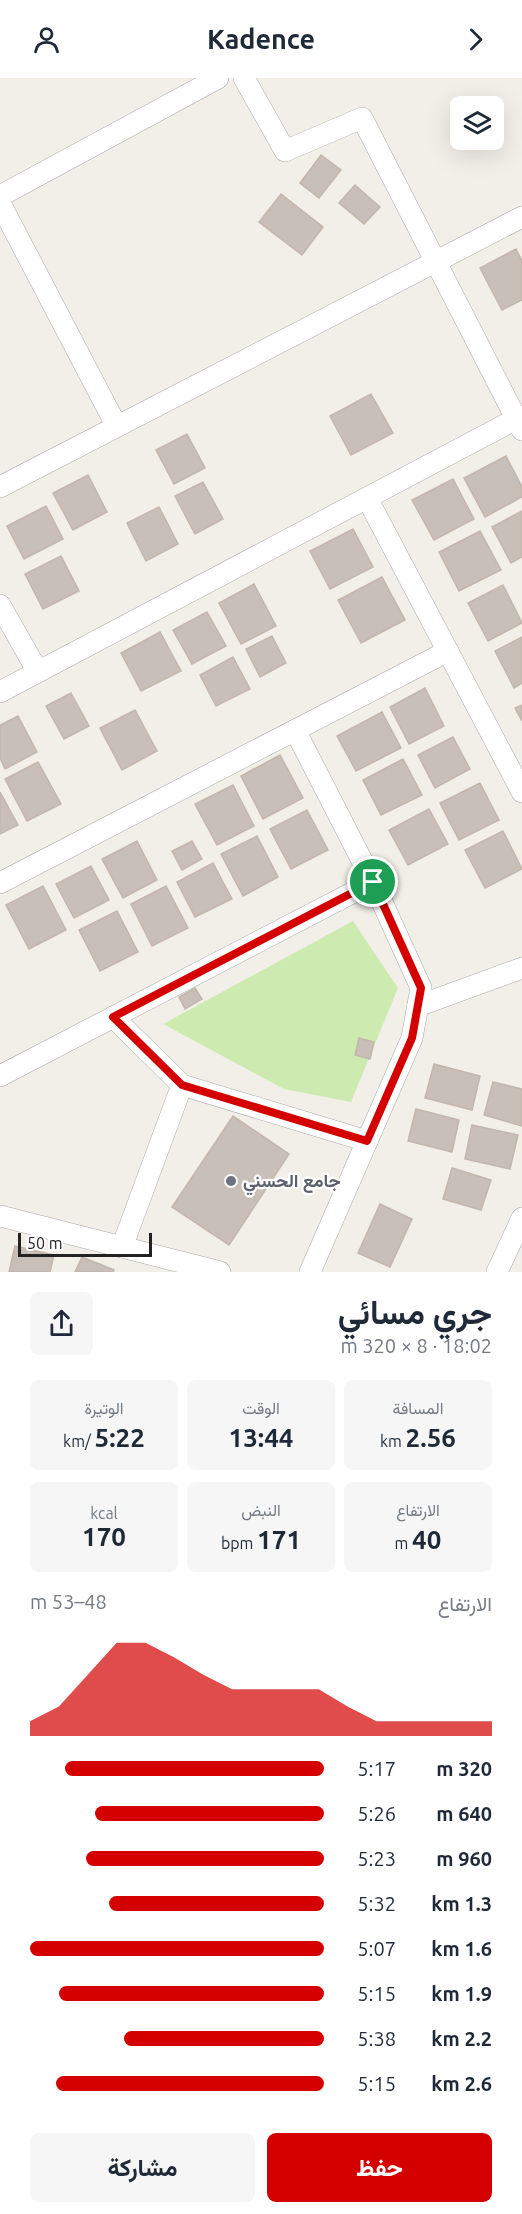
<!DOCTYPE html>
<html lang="ar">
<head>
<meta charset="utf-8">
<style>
  body { margin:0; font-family:Ubuntu,Vazirmatn,sans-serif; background:#f6f6f7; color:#1f2937; direction:rtl; height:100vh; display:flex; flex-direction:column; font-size:22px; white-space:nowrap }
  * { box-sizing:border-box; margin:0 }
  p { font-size:20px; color:#747a83 }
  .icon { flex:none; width:33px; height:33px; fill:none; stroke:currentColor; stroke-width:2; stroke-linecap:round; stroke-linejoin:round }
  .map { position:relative; height:1194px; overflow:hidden; direction:ltr }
  .panel { display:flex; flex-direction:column; background:#fff; flex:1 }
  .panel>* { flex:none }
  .tools { position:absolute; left:450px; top:18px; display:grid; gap:12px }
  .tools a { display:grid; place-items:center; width:54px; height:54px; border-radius:9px; background:#fff; box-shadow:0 6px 24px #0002; font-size:30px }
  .scale { position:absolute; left:18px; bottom:15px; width:134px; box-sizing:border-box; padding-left:6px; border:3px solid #222; border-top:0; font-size:16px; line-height:21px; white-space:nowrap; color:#222; -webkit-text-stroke:4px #fff; paint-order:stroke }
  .pin { position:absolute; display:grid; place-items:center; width:51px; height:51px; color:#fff; margin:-26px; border:3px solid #fff; border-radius:50%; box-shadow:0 2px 6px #0007 }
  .round { display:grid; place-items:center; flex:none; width:63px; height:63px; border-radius:9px; background:#f6f6f7 }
  .overview { display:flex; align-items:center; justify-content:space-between; height:102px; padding:0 30px }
  h1 { font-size:33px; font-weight:700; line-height:45px }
  .stats { display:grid; grid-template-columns:repeat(3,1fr); gap:9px; height:102px; padding:6px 30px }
  .stats div { display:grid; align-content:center; border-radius:9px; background:#f6f6f7; text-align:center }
  .stats b { font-size:26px; font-weight:700 }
  .stats small { font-size:16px; font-weight:400 }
  .stats p { font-size:16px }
  .chart { height:168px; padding:12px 30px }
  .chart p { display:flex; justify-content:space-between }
  .chart svg { width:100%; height:108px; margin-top:6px; fill:#d40000; opacity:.7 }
  .button { display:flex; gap:12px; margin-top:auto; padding:12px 30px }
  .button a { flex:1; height:69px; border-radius:9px; background:#d40000; color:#fff; font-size:24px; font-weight:700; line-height:69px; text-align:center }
  .button a+a { background:#f6f6f7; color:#1f2937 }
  ul { padding:0 30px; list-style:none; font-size:20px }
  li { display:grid; grid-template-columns:96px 72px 1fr; align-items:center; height:45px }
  li i { height:15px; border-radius:8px; background:#d40000 }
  header { display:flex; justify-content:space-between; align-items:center; height:78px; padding:0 30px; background:#fff; font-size:27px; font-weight:700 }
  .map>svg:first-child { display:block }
  .grass { fill:#cdebb0 }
  .building { fill:#c7bfb8; stroke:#c4b6ab; stroke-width:1.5 }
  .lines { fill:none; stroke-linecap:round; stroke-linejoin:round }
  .minor-casing { stroke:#a9a9a9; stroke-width:22 }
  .minor { stroke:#fff; stroke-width:21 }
  .route-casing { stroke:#fff; stroke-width:12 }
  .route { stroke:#d40000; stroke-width:8 }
  .worship-dot { fill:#6b7280; stroke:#fff; stroke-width:2 }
  .labels { text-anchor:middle; stroke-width:4.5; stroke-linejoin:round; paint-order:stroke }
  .worship-label { font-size:18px; font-weight:bold; fill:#5b616d; stroke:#fff; text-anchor:start }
</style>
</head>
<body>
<header><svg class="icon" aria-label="forward" viewBox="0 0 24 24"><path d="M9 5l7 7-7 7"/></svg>Kadence<svg class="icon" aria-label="person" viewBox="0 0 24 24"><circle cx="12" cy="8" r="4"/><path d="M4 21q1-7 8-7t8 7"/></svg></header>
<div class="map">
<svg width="522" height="1194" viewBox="0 0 522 1194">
  <rect width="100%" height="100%" fill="#f2efe9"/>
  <path class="grass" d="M353,843L398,910L351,1024L284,1011L163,946Z"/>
  <g class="building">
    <path d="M321,77L341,92L319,120L300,105Z"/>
    <path d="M355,107L380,129L364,146L339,125Z"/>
    <path d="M281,116L323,149L302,177L259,144Z"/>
    <path d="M516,171L522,183V222L502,232L480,190Z"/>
    <path d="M371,316L393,355L351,377L330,338Z"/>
    <path d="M187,356L205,390L174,406L156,372Z"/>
    <path d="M506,378L522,409V419L485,439L464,400Z"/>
    <path d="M88,397L107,434L73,452L53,415Z"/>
    <path d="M453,401L474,441L434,462L412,422Z"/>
    <path d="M203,404L223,441L195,456L175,418Z"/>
    <path d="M46,428L63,461L24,481L7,448Z"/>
    <path d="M159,429L178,466L146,483L127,445Z"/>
    <path d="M522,433V479L511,485L492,449Z"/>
    <path d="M353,451L373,489L330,511L310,473Z"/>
    <path d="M480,453L501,492L459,513L439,474Z"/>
    <path d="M61,478L79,513L43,531L25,496Z"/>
    <path d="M382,499L405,542L361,565L338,522Z"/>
    <path d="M254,506L276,548L241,566L219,525Z"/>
    <path d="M503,507L522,545L488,563L468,525Z"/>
    <path d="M207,534L226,568L192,586L173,552Z"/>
    <path d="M160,554L181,593L141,613L121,575Z"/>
    <path d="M272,558L286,585L260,599L246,571Z"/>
    <path d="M522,559V605L514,610L495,573Z"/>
    <path d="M233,579L250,611L216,628L200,597Z"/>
    <path d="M425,610L444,648L409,666L390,629Z"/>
    <path d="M71,615L89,648L64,661L46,628Z"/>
    <path d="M522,627V643L515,630Z"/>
    <path d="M135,632L157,673L122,692L100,650Z"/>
    <path d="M382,634L401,670L356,693L337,658Z"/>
    <path d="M18,638L37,674L5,691L0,680V647Z"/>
    <path d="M453,659L470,691L435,710L418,677Z"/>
    <path d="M280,677L303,720L263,741L241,698Z"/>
    <path d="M403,681L422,717L381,737L363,702Z"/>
    <path d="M38,684L61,726L27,743L5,701Z"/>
    <path d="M480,705L499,742L459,762L440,725Z"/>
    <path d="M233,707L254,748L217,767L195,726Z"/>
    <path d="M0,714L18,747L0,756Z"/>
    <path d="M429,731L448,766L408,787L389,752Z"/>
    <path d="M307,732L328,772L291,791L270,751Z"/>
    <path d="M503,753L522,791L485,810L465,772Z"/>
    <path d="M257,758L278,799L243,818L221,776Z"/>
    <path d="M137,763L157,802L123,820L102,781Z"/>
    <path d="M192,763L202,781L182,792L172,773Z"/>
    <path d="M213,785L232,821L195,839L177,804Z"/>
    <path d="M91,788L109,822L74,840L56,806Z"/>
    <path d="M43,808L66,852L29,871L6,827Z"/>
    <path d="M166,808L188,850L152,868L131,826Z"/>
    <path d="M117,833L138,874L100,893L79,852Z"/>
    <path d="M195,910L202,921L185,931L179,919Z"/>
    <path d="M359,960L374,964L370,981L355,977Z"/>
    <path d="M434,986L480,998L472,1032L425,1020Z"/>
    <path d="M493,1004L522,1011V1048L484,1037Z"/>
    <path d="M416,1031L459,1042L452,1074L408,1063Z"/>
    <path d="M233,1038L289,1076L229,1167L172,1129Z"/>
    <path d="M472,1047L518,1057L510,1091L465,1081Z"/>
    <path d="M452,1090L491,1102L481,1132L443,1121Z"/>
    <path d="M380,1126L412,1141L390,1189L358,1175Z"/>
    <path d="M15,1168L54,1177L50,1194H9Z"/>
    <path d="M82,1179L114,1192L113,1194H75Z"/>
  </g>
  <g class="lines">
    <defs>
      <g id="minor">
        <path d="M244,0L285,73L362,40L522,352"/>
        <path d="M0,118L218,0"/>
        <path d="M0,125L116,347"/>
        <path d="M0,409L522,139"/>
        <path d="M367,420L522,714"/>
        <path d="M0,527L38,594"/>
        <path d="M0,614L516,341"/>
        <path d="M295,652L373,804L421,910L412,960L310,1194"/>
        <path d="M0,805L448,573"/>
        <path d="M418,928L522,890"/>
        <path d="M113,939L182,1007L367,1063"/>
        <path d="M0,998L373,804"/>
        <path d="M0,1138L220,1194"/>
        <path d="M122,1169L182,1007"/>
        <path d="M497,1194L522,1140"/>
      </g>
    </defs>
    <use href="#minor" class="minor-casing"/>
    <use href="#minor" class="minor"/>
  </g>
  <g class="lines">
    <defs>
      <path id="route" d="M373,804L421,910L412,960L367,1063L182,1007L113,939Z"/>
    </defs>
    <use href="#route" class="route-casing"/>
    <use href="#route" class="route"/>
  </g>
  <circle class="worship-dot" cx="231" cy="1103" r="6"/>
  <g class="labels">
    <g class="worship-label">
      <text x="243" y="1109">جامع الحسني</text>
    </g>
  </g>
</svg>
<div class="tools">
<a><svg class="icon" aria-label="layers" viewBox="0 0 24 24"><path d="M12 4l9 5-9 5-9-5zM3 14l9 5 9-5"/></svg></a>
</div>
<div class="scale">50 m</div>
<div class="pin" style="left:373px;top:804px;background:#1e9e55"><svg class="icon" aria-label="arrive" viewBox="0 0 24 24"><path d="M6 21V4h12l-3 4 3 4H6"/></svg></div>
</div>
<section class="panel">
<div class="overview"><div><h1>جري مسائي</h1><p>18:02 · 8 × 320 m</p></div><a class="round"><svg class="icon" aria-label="share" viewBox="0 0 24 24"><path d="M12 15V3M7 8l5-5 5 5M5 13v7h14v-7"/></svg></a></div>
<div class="stats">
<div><p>المسافة</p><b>2.56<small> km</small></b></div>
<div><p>الوقت</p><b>13:44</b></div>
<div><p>الوتيرة</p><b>5:22<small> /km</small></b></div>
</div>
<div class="stats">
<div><p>الارتفاع</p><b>40<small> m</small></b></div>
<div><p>النبض</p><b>171<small> bpm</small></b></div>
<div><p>kcal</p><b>170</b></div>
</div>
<div class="chart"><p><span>الارتفاع</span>48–53 m</p>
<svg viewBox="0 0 160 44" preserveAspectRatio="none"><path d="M0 44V38L10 32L20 19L30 6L40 6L50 12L60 19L70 25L80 25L90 25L100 25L110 32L120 38L130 38L140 38L150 38L160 38V44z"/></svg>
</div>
<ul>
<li><b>320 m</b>5:17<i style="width:88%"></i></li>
<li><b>640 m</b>5:26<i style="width:78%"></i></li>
<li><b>960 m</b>5:23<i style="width:81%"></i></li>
<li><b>1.3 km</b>5:32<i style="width:73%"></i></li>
<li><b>1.6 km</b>5:07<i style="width:100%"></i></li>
<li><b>1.9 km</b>5:15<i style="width:90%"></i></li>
<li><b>2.2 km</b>5:38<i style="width:68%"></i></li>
<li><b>2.6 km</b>5:15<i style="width:91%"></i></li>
</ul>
<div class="button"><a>حفظ</a><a>مشاركة</a></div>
</section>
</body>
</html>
